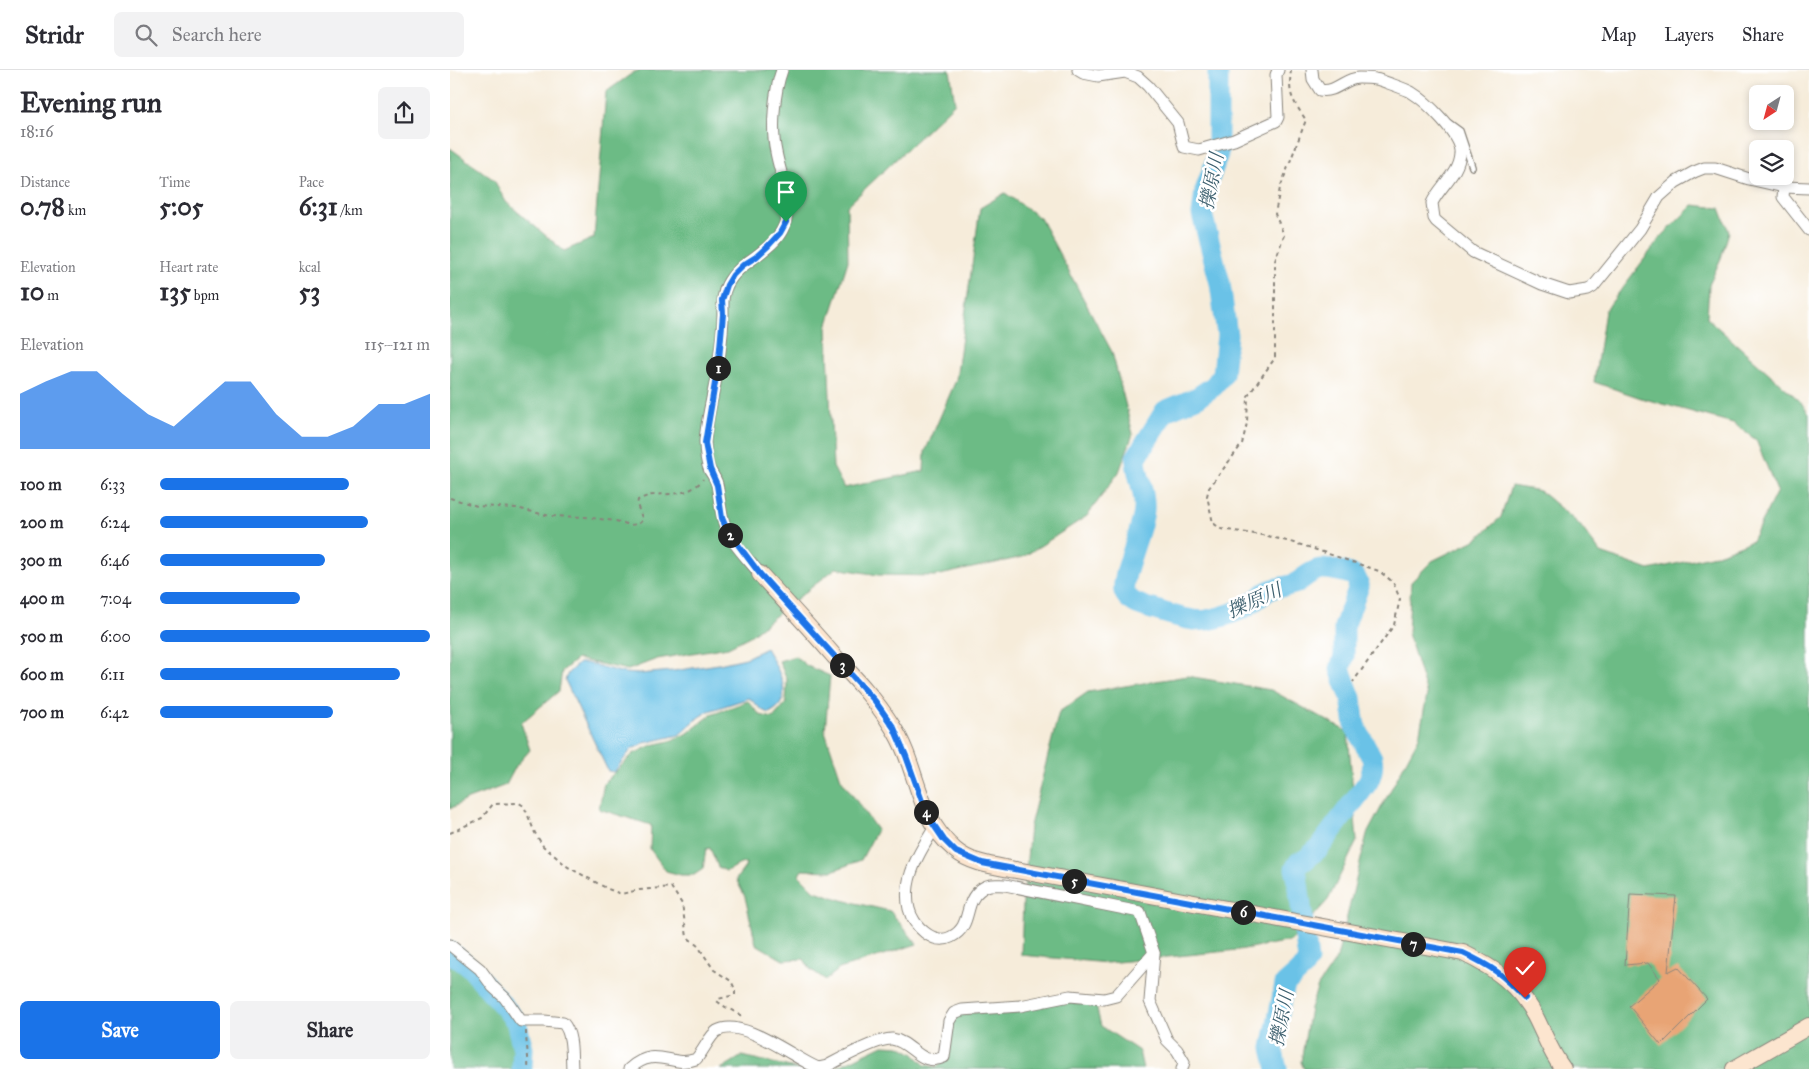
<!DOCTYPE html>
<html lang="en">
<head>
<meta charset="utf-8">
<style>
  body { margin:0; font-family:"IM FELL Great Primer","Noto Serif JP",serif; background:#f2f2f3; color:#2b2b33; height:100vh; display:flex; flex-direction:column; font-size:19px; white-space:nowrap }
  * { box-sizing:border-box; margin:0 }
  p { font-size:16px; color:#7c7c81 }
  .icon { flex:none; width:28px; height:28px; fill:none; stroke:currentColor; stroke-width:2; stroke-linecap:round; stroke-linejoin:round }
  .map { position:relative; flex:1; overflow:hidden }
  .sheet { display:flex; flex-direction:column; background:#fff; width:450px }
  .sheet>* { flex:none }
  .needle { width:32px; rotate:216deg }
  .buttons { position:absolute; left:1299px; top:15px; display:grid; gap:10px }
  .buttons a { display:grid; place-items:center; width:45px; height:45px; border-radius:8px; background:#fff; box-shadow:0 2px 8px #0003; font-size:25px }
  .pin { position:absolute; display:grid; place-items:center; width:42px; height:42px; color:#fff; margin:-51px -21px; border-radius:50% 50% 50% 0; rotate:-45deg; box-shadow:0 0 5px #0007 }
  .pin .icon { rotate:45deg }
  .km { position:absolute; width:25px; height:25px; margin:-12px; border-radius:50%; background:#222; color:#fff; font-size:14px; line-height:25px; text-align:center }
  .round { display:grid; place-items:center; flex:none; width:52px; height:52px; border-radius:8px; background:#f2f2f3 }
  .head { display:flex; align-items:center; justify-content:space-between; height:85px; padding:0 20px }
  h1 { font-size:28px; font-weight:700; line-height:38px }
  .stats { display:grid; grid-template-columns:repeat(3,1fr); gap:8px; height:85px; padding:5px 20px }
  .stats div { display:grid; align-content:center }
  .stats b { font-size:25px; font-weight:700 }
  .stats small { font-size:14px; font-weight:400 }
  .stats p { font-size:14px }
  .chart { height:140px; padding:10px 20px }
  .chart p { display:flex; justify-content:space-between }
  .chart svg { width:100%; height:90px; margin-top:5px; fill:#1a73e8; opacity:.7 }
  .cta { display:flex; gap:10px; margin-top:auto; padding:10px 20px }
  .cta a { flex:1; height:58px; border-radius:8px; background:#1a73e8; color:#fff; font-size:20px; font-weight:700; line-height:58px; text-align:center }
  .cta a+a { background:#f2f2f3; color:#2b2b33 }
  ul { padding:0 20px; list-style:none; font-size:16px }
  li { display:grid; grid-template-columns:80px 60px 1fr; align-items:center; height:38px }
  li i { height:12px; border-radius:6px; background:#1a73e8 }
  header { display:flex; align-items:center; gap:30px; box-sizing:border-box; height:70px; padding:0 25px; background:#fff; border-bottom:1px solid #e1e1e2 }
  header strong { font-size:24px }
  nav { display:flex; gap:28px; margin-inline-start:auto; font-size:18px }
  .search { width:350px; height:45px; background:#f2f2f3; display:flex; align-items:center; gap:12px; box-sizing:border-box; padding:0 18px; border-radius:8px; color:#7c7c81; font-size:19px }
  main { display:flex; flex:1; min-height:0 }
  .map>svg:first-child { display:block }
  .forest { fill:#6cbb85; stroke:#446c50 }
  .water { fill:#6ac2e7; stroke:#436f82 }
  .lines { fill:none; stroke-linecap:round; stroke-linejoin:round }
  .river { stroke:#6ac2e7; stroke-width:21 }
  .building { fill:#e8a475 }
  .lane-casing { stroke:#89847b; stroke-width:8 }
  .street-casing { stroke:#89847b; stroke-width:13 }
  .secondary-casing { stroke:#89847b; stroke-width:18 }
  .path { stroke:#89847b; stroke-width:2; stroke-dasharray:4 4; stroke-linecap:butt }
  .lane { stroke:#fff; stroke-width:5.5 }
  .street { stroke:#fff; stroke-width:11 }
  .secondary { stroke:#fce5cf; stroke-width:16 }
  .route-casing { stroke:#fff; stroke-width:10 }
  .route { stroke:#1a73e8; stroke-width:6 }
  .labels { text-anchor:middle; stroke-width:5; stroke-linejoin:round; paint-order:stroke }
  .water-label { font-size:19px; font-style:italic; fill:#3b5e6d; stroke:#fff }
</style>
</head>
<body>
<header>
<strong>Stridr</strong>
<div class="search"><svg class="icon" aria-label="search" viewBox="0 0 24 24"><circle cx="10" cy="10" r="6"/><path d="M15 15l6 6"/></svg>Search here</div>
<nav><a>Map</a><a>Layers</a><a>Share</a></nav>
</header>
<main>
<section class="sheet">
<div class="head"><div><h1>Evening run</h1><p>18:16</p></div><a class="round"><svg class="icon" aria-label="share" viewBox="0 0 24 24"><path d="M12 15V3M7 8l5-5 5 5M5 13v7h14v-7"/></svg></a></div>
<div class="stats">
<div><p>Distance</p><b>0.78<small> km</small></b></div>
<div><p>Time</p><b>5:05</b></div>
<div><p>Pace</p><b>6:31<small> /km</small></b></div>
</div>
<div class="stats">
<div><p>Elevation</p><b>10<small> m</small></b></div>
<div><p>Heart rate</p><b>135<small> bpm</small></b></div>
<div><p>kcal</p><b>53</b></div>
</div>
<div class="chart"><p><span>Elevation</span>115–121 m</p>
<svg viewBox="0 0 160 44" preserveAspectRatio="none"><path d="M0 44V17L10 11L20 6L30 6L40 17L50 27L60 33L70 22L80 11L90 11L100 27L110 38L120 38L130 33L140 22L150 22L160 17V44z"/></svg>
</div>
<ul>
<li><b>100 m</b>6:33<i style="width:70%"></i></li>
<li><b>200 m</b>6:24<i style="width:77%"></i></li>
<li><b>300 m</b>6:46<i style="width:61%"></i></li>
<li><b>400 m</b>7:04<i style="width:52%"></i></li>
<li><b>500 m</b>6:00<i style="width:100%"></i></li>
<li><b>600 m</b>6:11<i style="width:89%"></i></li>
<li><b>700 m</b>6:42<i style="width:64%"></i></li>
</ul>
<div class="cta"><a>Save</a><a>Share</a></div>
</section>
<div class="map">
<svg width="1359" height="999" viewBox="0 0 1359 999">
  <rect width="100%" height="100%" fill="#fff"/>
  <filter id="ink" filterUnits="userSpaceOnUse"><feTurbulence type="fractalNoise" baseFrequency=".02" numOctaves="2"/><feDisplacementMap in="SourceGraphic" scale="10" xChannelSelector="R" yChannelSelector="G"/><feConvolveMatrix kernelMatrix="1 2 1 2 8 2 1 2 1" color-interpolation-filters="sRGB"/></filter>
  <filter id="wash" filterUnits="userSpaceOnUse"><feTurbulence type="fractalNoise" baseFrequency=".0096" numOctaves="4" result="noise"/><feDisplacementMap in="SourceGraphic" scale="20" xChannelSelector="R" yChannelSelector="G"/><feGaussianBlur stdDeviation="1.12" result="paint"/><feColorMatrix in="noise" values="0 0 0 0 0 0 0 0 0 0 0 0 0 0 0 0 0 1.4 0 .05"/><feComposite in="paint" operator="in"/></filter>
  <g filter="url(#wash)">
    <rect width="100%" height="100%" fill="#f6ecda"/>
    <g class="forest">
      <path d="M192,0H500L505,33L397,136L398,191L377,257L383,397L394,418L474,401L475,382L506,310L530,138L555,123L590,148L662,282L683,364L669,402L637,446L573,487L485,506L428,505L386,498L300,566L278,577L207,589L178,600L127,589L112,601L109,621L71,653L80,680L66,696L56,715L18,729L0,739V78L44,110L56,132L114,181L144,168L156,22L184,2Z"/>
      <path d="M1243,135L1270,138L1279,162L1271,188L1259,215L1257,248L1350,331L1359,344V999H854L851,992L860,938L868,916L887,888L917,764L969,667L977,625L958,563L961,512L982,491L1027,469L1051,447L1061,416L1090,421L1129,454L1151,483L1199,500L1265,485L1302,471L1327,421L1306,370L1283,353L1191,328L1144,312L1155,241L1211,167Z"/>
      <path d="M345,586L357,596L380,606L375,661L391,709L427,760L411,790L382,801L352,800L349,805L365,821L392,830L440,841L467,874L389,899L376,910L360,899L354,889L333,890L306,874L295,827L286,809L295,797L296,793C288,793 284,799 276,801L268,797L260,778L256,779L253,799L244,805H231L216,801L200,779L201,755L149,739L154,713L183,684L202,675L220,671L238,663L261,645L298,631L310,645L323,648L336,633L337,610L329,591Z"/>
      <path d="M737,606L821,620L898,662L907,771L878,830L841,871L788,880L657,893L571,885L573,832L580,756L609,642L638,622Z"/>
      <path d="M0,887L6,889L62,952L68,973L69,999H0Z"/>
      <path d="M603,933H631L646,936L651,956L689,981L693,999H375L389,996L433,975L450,976L464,984L475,995L486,997L499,989L502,953L510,944Z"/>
      <path d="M292,986L349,999H271Z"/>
    </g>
    <path class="water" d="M316,578C327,597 348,630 319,643C309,640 307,634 299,628L259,641L249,647L229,665L194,673L181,680L164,702L158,701L115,610L118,603L129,593H136L174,603L189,604L223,601L269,594L296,588Z"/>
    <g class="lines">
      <g class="river">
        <path d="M768,0V84L755,121L752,144L770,213L777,265L773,304L764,316L748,327L715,341L686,388C686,406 696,421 694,440C693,459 671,506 674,521C677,532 692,536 702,539C717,543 742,553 757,550C772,547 788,543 800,534C806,530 812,525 818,521C825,517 836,517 844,514C852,510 858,503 867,500C873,497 898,502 904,506C907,508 908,512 909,516L894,557V586L890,599L901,628L905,656L922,688C924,697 922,704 918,712L869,778L855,790L849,792L845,799L847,805L858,890L853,898L835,914L822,978L827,999"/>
        <path d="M0,882L21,898L66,951L73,979L72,999"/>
      </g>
    </g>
    <g id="blocks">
      <path class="building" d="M1180,824L1226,826L1218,902L1228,897L1257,929L1211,975L1179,936L1210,909L1198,893L1175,895Z"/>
    </g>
  </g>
  <g filter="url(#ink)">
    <use href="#blocks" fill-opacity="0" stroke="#89847b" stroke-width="1"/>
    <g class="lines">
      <defs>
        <path id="lane" d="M999,53L1010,61L1022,97"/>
        <g id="street">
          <path d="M628,0L633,3L648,6L675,2L688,7L698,16L728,53L734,77L749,80L784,70L826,51L828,47L826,5L828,0"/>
          <path d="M862,0L863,9L870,20C887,23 894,8 909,8C914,8 920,8 925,9C928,9 958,20 961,22C976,31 1012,65 1010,83C1009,103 990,116 982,133L984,148L986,151L1023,182L1092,214L1119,223L1138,220L1143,217L1190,159L1209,127L1226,112L1244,102L1254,98H1265L1299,109L1334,117L1359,118"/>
          <path d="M1334,117L1333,127L1359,160"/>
          <path d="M310,504C299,490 283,475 276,459C270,444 270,429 267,414C266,409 263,405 260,401C256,392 255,381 255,371C257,344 266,317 269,289C271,275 273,259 273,244C273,233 272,225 277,215C290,188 330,181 336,149C341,126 330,104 326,82C321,60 324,22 332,0"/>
          <path d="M485,757C474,775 461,795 458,816C457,824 457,831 459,839C463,855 483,876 501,867C523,856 513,833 530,820C538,813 546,815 555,815L690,842L704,883L700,931L717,970L727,980L734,992L732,999"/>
          <path d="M0,875L30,899L43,917L55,928L71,951H94L113,953C123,964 121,985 122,999"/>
          <path d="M179,999C207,974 221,999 246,989C253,982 260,965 267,961C292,946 345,989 368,998L377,996C390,989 428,968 442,969C463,972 470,998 494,987L499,951L504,943L512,940L570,936L620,926L654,929L666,926L704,883"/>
        </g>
        <g id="secondary">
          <path d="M310,504C335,531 360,558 384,586C405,608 426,630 442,656C469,697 465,746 505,780C521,794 546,796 566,800L1013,883C1046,899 1069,914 1086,948C1095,966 1101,983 1113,999"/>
          <path d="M1284,999L1359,956"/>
        </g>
      </defs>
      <use href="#lane" class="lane-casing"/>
      <use href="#street" class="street-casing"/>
      <use href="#secondary" class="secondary-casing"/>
      <g class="path">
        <path d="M841,0C838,26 842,29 856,50L830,118L825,144L834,165L825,191V288L798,326L797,353L792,374L759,418L757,426L763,453L771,459L818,466L855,476L929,501L943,512L950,529L944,555L903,612"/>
        <path d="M0,428L27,436L66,438L100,446L135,447L166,451L180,455L188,454L193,450L187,435L188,430C193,428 198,425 204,425C223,423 240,426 253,409"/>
        <path d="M0,763L32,748L43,734L69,733L74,736L85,763L93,776L118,797L158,819L171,824L189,820L221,817L232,834L237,867L248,876L264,900L281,911L285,919V925L268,929L267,931C275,938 285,941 293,947"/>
        <path d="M76,961C76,974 79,986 78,999"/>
      </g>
      <use href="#lane" class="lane"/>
      <use href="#street" class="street"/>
      <use href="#secondary" class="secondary"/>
    </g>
  </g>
  <g class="lines" filter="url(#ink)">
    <defs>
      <path id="route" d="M336,152L330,163L318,176L306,187L293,195L283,205L277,215L272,230L273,244L269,289L255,373L260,399L267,415L272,448L277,460L310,504L425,631L444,658L456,686L477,745L494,770L506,782L532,793L1013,883C1041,896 1054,905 1075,928"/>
    </defs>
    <use href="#route" class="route-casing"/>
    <use href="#route" class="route"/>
  </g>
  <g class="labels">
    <g class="water-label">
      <text transform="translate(761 111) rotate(-79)" y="7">擽原川</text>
      <text transform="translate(804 530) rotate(-24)" y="7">擽原川</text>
      <text transform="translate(831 948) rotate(-79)" y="7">擽原川</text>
    </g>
  </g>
</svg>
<div class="buttons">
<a><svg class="needle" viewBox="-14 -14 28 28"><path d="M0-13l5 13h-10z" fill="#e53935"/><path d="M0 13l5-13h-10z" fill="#7c7c81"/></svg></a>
<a><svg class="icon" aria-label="layers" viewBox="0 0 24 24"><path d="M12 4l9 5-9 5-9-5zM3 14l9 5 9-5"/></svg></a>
</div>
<div class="pin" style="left:336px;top:152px;background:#1e9e55"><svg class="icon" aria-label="arrive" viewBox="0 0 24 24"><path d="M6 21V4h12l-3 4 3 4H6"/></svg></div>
<div class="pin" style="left:1075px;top:928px;background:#d93025"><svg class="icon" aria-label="check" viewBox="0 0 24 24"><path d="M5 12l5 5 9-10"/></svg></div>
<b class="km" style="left:268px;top:298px">1</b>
<b class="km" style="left:280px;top:465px">2</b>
<b class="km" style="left:392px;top:595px">3</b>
<b class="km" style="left:476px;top:742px">4</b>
<b class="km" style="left:624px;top:811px">5</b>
<b class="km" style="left:793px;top:842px">6</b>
<b class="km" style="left:963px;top:874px">7</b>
</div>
</main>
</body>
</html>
